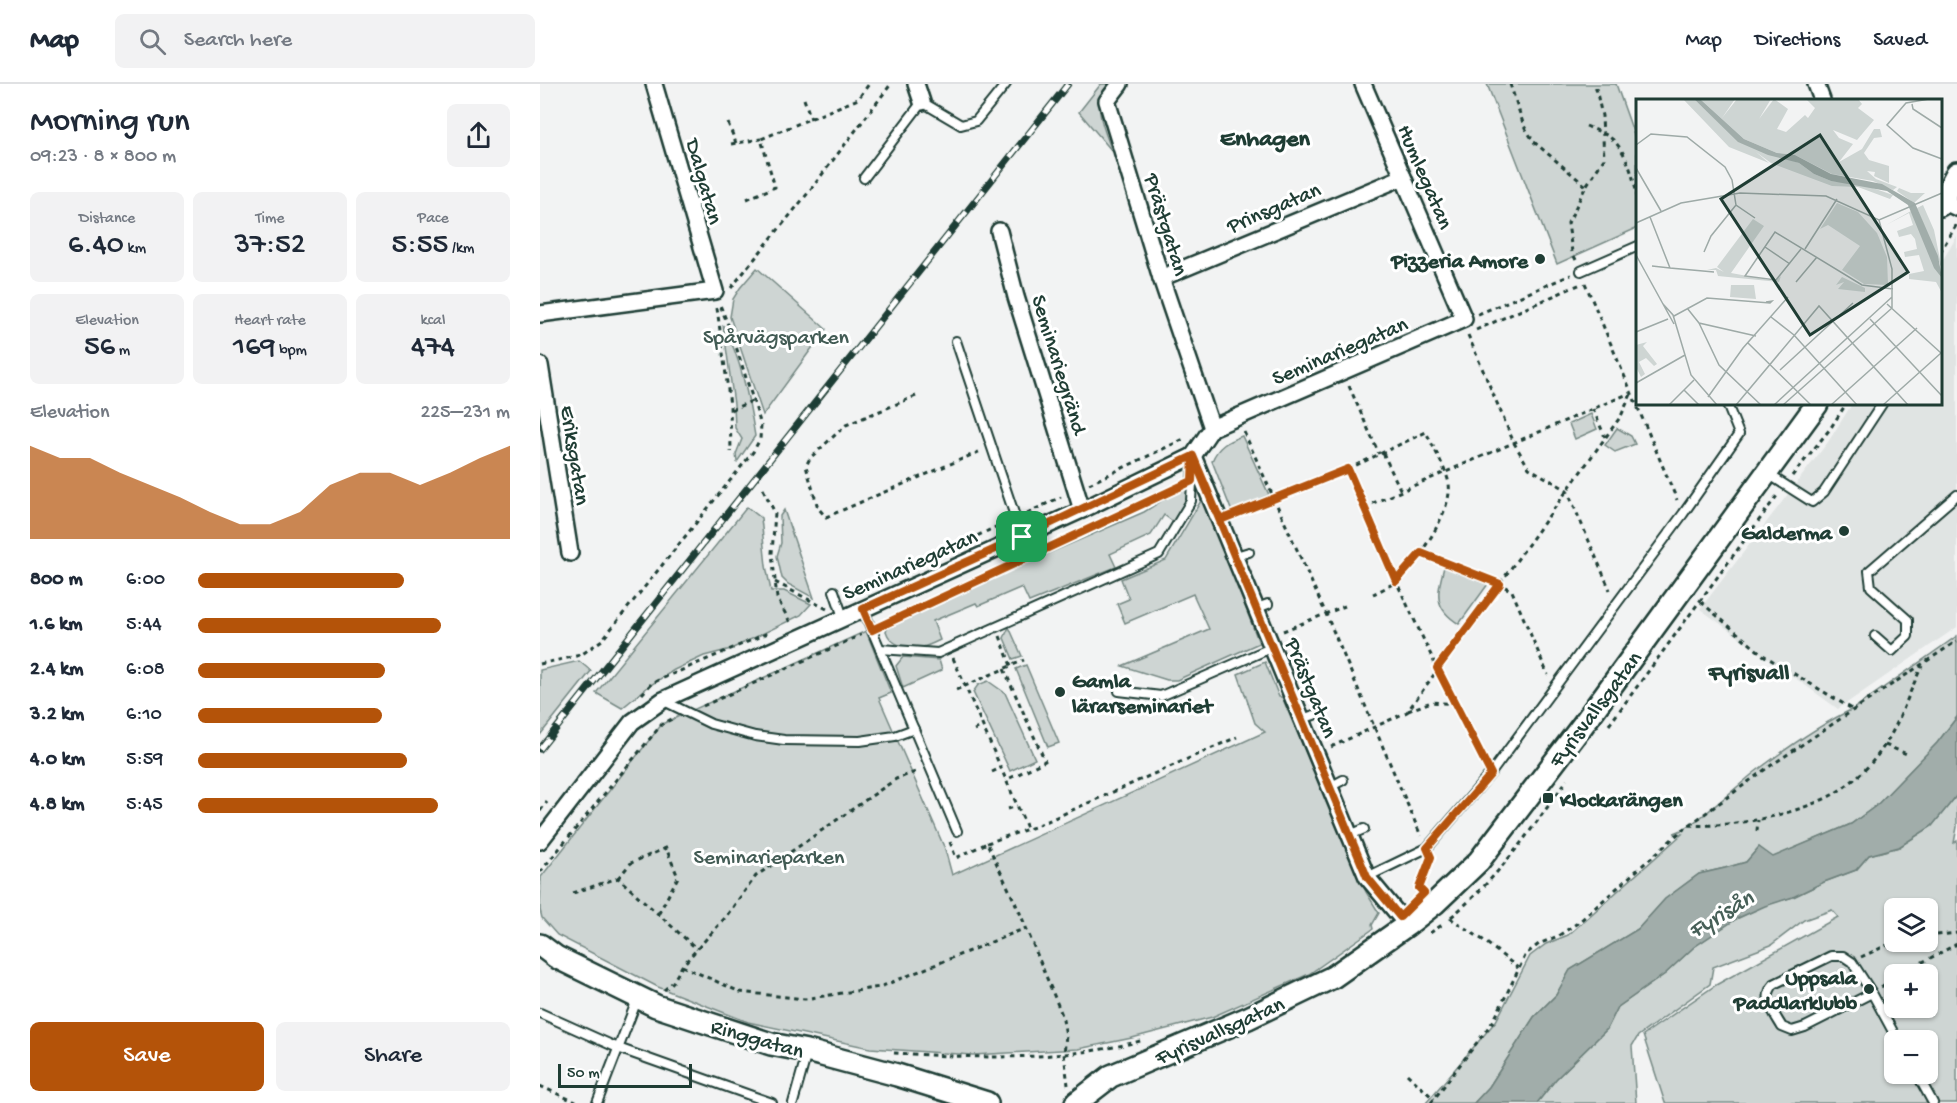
<!DOCTYPE html>
<html lang="en">
<head>
<meta charset="utf-8">
<style>
  body { margin:0; font-family:"Gochi Hand",sans-serif; background:#f2f2f3; color:#1f2937; height:100vh; display:flex; flex-direction:column; font-size:22px; white-space:nowrap }
  * { box-sizing:border-box; margin:0 }
  p { font-size:20px; color:#747a83 }
  .icon { flex:none; width:33px; height:33px; fill:none; stroke:currentColor; stroke-width:2; stroke-linecap:round; stroke-linejoin:round }
  .map { position:relative; flex:1; overflow:hidden }
  .panel { display:flex; flex-direction:column; background:#fff; width:540px }
  .panel>* { flex:none }
  .controls { position:absolute; left:1344px; top:814px; display:grid; gap:12px }
  .controls a { display:grid; place-items:center; width:54px; height:54px; border-radius:9px; background:#fff; box-shadow:0 2px 4px #0004; font-size:30px }
  .scale { position:absolute; left:18px; bottom:15px; width:134px; box-sizing:border-box; padding-left:6px; border:3px solid #1f3d34; border-top:0; font-size:16px; line-height:21px; white-space:nowrap; color:#1f3d34; -webkit-text-stroke:4px #fff; paint-order:stroke }
  .pin { position:absolute; display:grid; place-items:center; width:51px; height:51px; color:#fff; margin:-26px; border-radius:12px; box-shadow:0 3px 9px #0006 }
  .round { display:grid; place-items:center; flex:none; width:63px; height:63px; border-radius:9px; background:#f2f2f3 }
  .summary { display:flex; align-items:center; justify-content:space-between; height:102px; padding:0 30px }
  h1 { font-size:33px; font-weight:600; line-height:45px }
  .metrics { display:grid; grid-template-columns:repeat(3,1fr); gap:9px; height:102px; padding:6px 30px }
  .metrics div { display:grid; align-content:center; border-radius:9px; background:#f2f2f3; text-align:center }
  .metrics b { font-size:30px; font-weight:600 }
  .metrics small { font-size:16px; font-weight:400 }
  .metrics p { font-size:16px }
  .chart { height:168px; padding:12px 30px }
  .chart p { display:flex; justify-content:space-between }
  .chart svg { width:100%; height:108px; margin-top:6px; fill:#b45309; opacity:.7 }
  .action { display:flex; gap:12px; margin-top:auto; padding:12px 30px }
  .action a { flex:1; height:69px; border-radius:9px; background:#b45309; color:#fff; font-size:24px; font-weight:600; line-height:69px; text-align:center }
  .action a+a { background:#f2f2f3; color:#1f2937 }
  ul { padding:0 30px; list-style:none; font-size:20px }
  li { display:grid; grid-template-columns:96px 72px 1fr; align-items:center; height:45px }
  li i { height:15px; border-radius:8px; background:#b45309 }
  header { display:flex; align-items:center; gap:36px; box-sizing:border-box; height:84px; padding:0 30px; background:#fff; border-bottom:2px solid #e0e1e3 }
  header strong { font-size:28px }
  nav { display:flex; gap:33px; margin-inline-start:auto; font-size:21px }
  .search { width:420px; height:54px; background:#f2f2f3; display:flex; align-items:center; gap:15px; box-sizing:border-box; padding:0 21px; border-radius:9px; color:#747a83; font-size:22px }
  main { display:flex; flex:1; min-height:0 }
  .map>svg:first-child { display:block }
  .built { fill:#e0e4e3 }
  .green { fill:#ced5d3; stroke:#768984; stroke-width:1.5; fill-rule:evenodd }
  .water { fill:#a1adaa; stroke:#6d807b; stroke-width:1.5 }
  .lines { fill:none; stroke-linecap:round; stroke-linejoin:round }
  .lane-casing { stroke:#1f3d34; stroke-width:12 }
  .street-casing { stroke:#1f3d34; stroke-width:20 }
  .secondary-casing { stroke:#1f3d34; stroke-width:26 }
  .path { stroke:#1f3d34; stroke-width:3; stroke-dasharray:4.5 4.5; stroke-linecap:butt }
  .lane { stroke:#fff; stroke-width:8 }
  .street { stroke:#fff; stroke-width:15 }
  .secondary { stroke:#fff; stroke-width:21 }
  .rail-casing { stroke:#1f3d34; stroke-width:7 }
  .rail { stroke:#fff; stroke-width:4.5; stroke-dasharray:14; stroke-linecap:butt }
  .route-casing { stroke:#fff; stroke-width:12 }
  .route { stroke:#b45309; stroke-width:8 }
  .poi-dot { fill:#1f3d34; stroke:#fff; stroke-width:2 }
  .labels { text-anchor:middle; stroke-width:6; stroke-linejoin:round; paint-order:stroke }
  .street-label { font-size:22px; fill:#1f3d34; stroke:#fff }
  .poi-label { font-size:22px; font-weight:bold; fill:#1f3d34; stroke:#fff; text-anchor:end }
  .park-label { font-size:22px; fill:#425b54; stroke:#fff }
  .neighbourhood-label { font-size:24px; font-weight:bold; fill:#1f3d34; stroke:#fff }
  .water-label { font-size:24px; font-style:italic; fill:#465f57; stroke:#fff }
  .inset-road { fill:none; stroke:#9eaaa7; stroke-width:1.5 }
  .view { fill:#1f3d34; fill-opacity:0.15; stroke:#1f3d34; stroke-width:3 }
  .inset-edge { fill:none; stroke:#1f3d34; stroke-width:3 }
</style>
</head>
<body>
<header>
<strong>Map</strong>
<div class="search"><svg class="icon" aria-label="search" viewBox="0 0 24 24"><circle cx="10" cy="10" r="6"/><path d="M15 15l6 6"/></svg>Search here</div>
<nav><a>Map</a><a>Directions</a><a>Saved</a></nav>
</header>
<main>
<section class="panel">
<div class="summary"><div><h1>Morning run</h1><p>09:23 · 8 × 800 m</p></div><a class="round"><svg class="icon" aria-label="share" viewBox="0 0 24 24"><path d="M12 15V3M7 8l5-5 5 5M5 13v7h14v-7"/></svg></a></div>
<div class="metrics">
<div><p>Distance</p><b>6.40<small> km</small></b></div>
<div><p>Time</p><b>37:52</b></div>
<div><p>Pace</p><b>5:55<small> /km</small></b></div>
</div>
<div class="metrics">
<div><p>Elevation</p><b>56<small> m</small></b></div>
<div><p>Heart rate</p><b>169<small> bpm</small></b></div>
<div><p>kcal</p><b>474</b></div>
</div>
<div class="chart"><p><span>Elevation</span>225–231 m</p>
<svg viewBox="0 0 160 44" preserveAspectRatio="none"><path d="M0 44V6L10 11L20 11L30 17L40 22L50 27L60 33L70 38L80 38L90 33L100 22L110 17L120 17L130 22L140 17L150 11L160 6V44z"/></svg>
</div>
<ul>
<li><b>800 m</b>6:00<i style="width:66%"></i></li>
<li><b>1.6 km</b>5:44<i style="width:78%"></i></li>
<li><b>2.4 km</b>6:08<i style="width:60%"></i></li>
<li><b>3.2 km</b>6:10<i style="width:59%"></i></li>
<li><b>4.0 km</b>5:59<i style="width:67%"></i></li>
<li><b>4.8 km</b>5:45<i style="width:77%"></i></li>
</ul>
<div class="action"><a>Save</a><a>Share</a></div>
</section>
<div class="map">
<svg width="1417" height="1019" viewBox="0 0 1417 1019">
  <rect width="100%" height="100%" fill="#f2f3f3"/>
  <filter id="ink" filterUnits="userSpaceOnUse"><feTurbulence type="fractalNoise" baseFrequency=".0167" numOctaves="2"/><feDisplacementMap in="SourceGraphic" scale="12" xChannelSelector="R" yChannelSelector="G"/><feConvolveMatrix kernelMatrix="1 2 1 2 8 2 1 2 1" color-interpolation-filters="sRGB"/></filter>
  <g filter="url(#ink)">
    <path class="built" d="M1417,152V543L1298,625L1160,525L1288,358L1312,320H1400L1401,179Z"/>
    <g class="green">
      <path d="M561,0H568C551,21 564,45 572,67L539,28Z"/>
      <path d="M947,0H1076L1097,59V144L1017,180Z"/>
      <path d="M217,184L286,245L223,331L190,233L193,215L200,204Z"/>
      <path d="M183,241C201,274 209,315 215,352L197,378L196,370L202,355L195,344L194,320Z"/>
      <path d="M1051,330L1057,345L1035,355L1029,340Z"/>
      <path d="M1077,344L1091,352L1095,360L1075,368L1065,361Z"/>
      <path d="M702,352L729,411L692,428L672,377C678,362 688,357 702,352Z"/>
      <path d="M652,397L645,418L635,439L624,431L611,451L570,470L576,483L489,518L482,503L438,522L436,519L393,537L400,556C394,559 384,564 377,564C364,564 350,560 346,547L352,537L604,428Z"/>
      <path d="M662,415L669,427L719,559L637,596H627L582,582L669,545L653,510L585,539L577,520L589,515L581,495L626,476Z"/>
      <path d="M207,423L221,434L226,482L231,507H244L271,520L261,531L191,565L164,572L134,586L109,602L82,624L56,609Z"/>
      <path d="M244,426L274,514L248,500L242,494L237,472L241,459L240,432Z"/>
      <path d="M904,483L948,500L919,540C893,524 897,510 904,483Z"/>
      <path d="M469,543L482,572L473,575L464,554Z"/>
      <path d="M326,547L351,609L339,614L405,765L412,791L725,648L715,639L698,590L725,578L739,613H742L826,808L839,829L832,841L833,845L769,890L672,933L592,954L538,965L433,971L330,964L208,938L118,903L17,851L2,834L0,826L1,793L122,640Z"/>
      <path d="M1417,552V633L1397,659L1337,721L1311,740L1232,774L1219,763L1206,778L1185,784L1159,790L1125,815L1098,845L1030,886L1016,911L994,933L949,1003L934,1019H886L956,937L990,872L1006,860L1028,851L1142,750L1134,749C1151,746 1198,701 1215,688C1244,666 1280,640 1313,625Z"/>
      <path d="M363,573L399,576L402,586L363,604L356,582Z"/>
      <path d="M39,577L51,587L0,651V586Z"/>
      <path d="M486,581L519,659L508,663L476,585Z"/>
      <path d="M448,597L465,609L495,675L470,687L433,608L438,601Z"/>
      <path d="M1417,711V743L1414,759L1417,757V1019H1125L1103,951L1176,901L1298,833L1292,826L1264,836L1231,861L1173,883L1170,900L1098,952L1092,962L1096,1019H997L1016,995L1067,945L1078,923L1125,890L1154,863L1196,835L1225,821L1253,813L1284,798L1316,786L1329,771L1359,763L1392,742ZM1354,825H1388V858H1354ZM1354,891H1388V924H1354ZM1354,957H1388V990H1354Z"/>
    </g>
    <path class="water" d="M1417,633V711L1392,742L1359,763L1329,771L1316,786L1284,798L1253,813L1225,822L1196,835L1154,863L1125,890L1078,923L1067,945L1016,995L997,1019H934L949,1003L994,933L1016,911L1030,886L1098,845L1125,815L1159,790L1185,784L1206,778L1219,763L1233,773L1311,740L1337,721L1397,659Z"/>
    <g class="lines">
      <defs>
        <g id="lane">
          <path d="M324,94L382,18L421,41L436,37L466,0"/>
          <path d="M1041,187L1098,162"/>
          <path d="M416,257L482,453"/>
          <path d="M1228,390L1272,418L1284,408L1342,320"/>
          <path d="M696,472L709,468"/>
          <path d="M294,507L303,533"/>
          <path d="M717,524L728,520"/>
          <path d="M323,525L417,747"/>
          <path d="M1335,552L1352,567L1368,552V536L1331,503L1329,487L1417,411"/>
          <path d="M340,565L398,569L619,470L651,417L653,380"/>
          <path d="M579,607L621,612L733,563"/>
          <path d="M124,617L171,640L215,652L244,656L320,657L355,652L374,645"/>
          <path d="M762,635L774,631"/>
          <path d="M790,703L803,696"/>
          <path d="M810,751L824,745"/>
          <path d="M827,793L887,764L951,689L1143,430L1199,350L1187,320"/>
          <path d="M1332,909L1265,943L1252,947L1242,943C1234,929 1221,914 1234,900L1291,872H1303L1312,878L1332,909L1358,957"/>
          <path d="M0,929L78,964L232,1019"/>
          <path d="M1377,990L1393,1019"/>
          <path d="M57,1019L97,916"/>
          <path d="M253,1019L267,969"/>
        </g>
        <g id="street">
          <path d="M376,0L382,18"/>
          <path d="M580,0L567,17L621,194L672,344"/>
          <path d="M1276,0L1282,16"/>
          <path d="M1400,116L1417,124"/>
          <path d="M459,147L476,213L542,426"/>
          <path d="M621,194L863,93"/>
          <path d="M0,230L175,207L114,0"/>
          <path d="M0,281L30,469"/>
          <path d="M653,372L827,793L867,841"/>
          <path d="M0,757L92,638L123,616L542,426L653,372L672,344L924,235L823,0"/>
        </g>
        <g id="secondary">
          <path d="M1400,121L1417,89"/>
          <path d="M0,861L16,873L116,922L231,960L267,967L357,991L447,1019"/>
          <path d="M536,1019L571,992L708,934L793,893L867,841L895,819L939,777L1042,642L1277,320"/>
        </g>
      </defs>
      <use href="#lane" class="lane-casing"/>
      <use href="#street" class="street-casing"/>
      <use href="#secondary" class="secondary-casing"/>
      <g class="path">
        <path d="M970,0L984,42L994,58L1046,102"/>
        <path d="M264,15L271,35"/>
        <path d="M188,39L196,59"/>
        <path d="M1046,42C1055,46 1065,49 1072,55C1088,69 1094,96 1098,116"/>
        <path d="M191,60L221,55"/>
        <path d="M207,115L235,103L221,55L318,15L329,0"/>
        <path d="M1400,168L1417,140"/>
        <path d="M1036,176L1032,168L1028,139L1046,102L1064,75L1062,32L1055,0"/>
        <path d="M1045,199L1137,416"/>
        <path d="M191,204L268,109L351,0"/>
        <path d="M177,224L190,321L191,368"/>
        <path d="M938,230L1031,191"/>
        <path d="M936,246L1043,199"/>
        <path d="M928,251L974,359L989,384L1027,406L1070,506"/>
        <path d="M809,302L839,370"/>
        <path d="M376,312L306,341L270,374L266,382L278,424L286,433L441,367"/>
        <path d="M1053,325L1065,353"/>
        <path d="M191,326L214,316"/>
        <path d="M704,348L786,530L881,752"/>
        <path d="M843,369L861,407"/>
        <path d="M808,385L886,348C892,361 907,387 909,400C913,426 877,479 857,496C851,502 841,506 833,510"/>
        <path d="M1252,392L1290,345L1306,320"/>
        <path d="M549,400L644,355"/>
        <path d="M223,405L235,429L232,469L237,514L251,540"/>
        <path d="M824,423L1090,309"/>
        <path d="M487,429L521,413"/>
        <path d="M693,431L808,385L856,497L897,584L945,677"/>
        <path d="M881,469L960,500L972,507L1008,591"/>
        <path d="M389,475L464,439"/>
        <path d="M235,498L287,525"/>
        <path d="M1161,518L1223,571L1312,625"/>
        <path d="M344,541L639,403"/>
        <path d="M743,547L805,522"/>
        <path d="M460,552L471,582"/>
        <path d="M413,574L487,744"/>
        <path d="M0,580L41,571L62,556L213,368L220,355L221,341L193,253L180,221"/>
        <path d="M464,585L505,677L466,696"/>
        <path d="M416,606L484,576"/>
        <path d="M102,610L112,599L228,549"/>
        <path d="M163,622L321,551"/>
        <path d="M868,627L891,618L916,620"/>
        <path d="M1069,641L1239,409"/>
        <path d="M434,646L443,642"/>
        <path d="M1345,661L1367,670"/>
        <path d="M791,663L867,628L1081,332L1092,308"/>
        <path d="M452,688L461,684"/>
        <path d="M468,725L477,722"/>
        <path d="M0,727L7,718"/>
        <path d="M1149,741C1191,744 1255,731 1292,711C1311,700 1330,683 1342,665C1360,639 1368,610 1382,582"/>
        <path d="M1217,747L1218,736"/>
        <path d="M410,758L416,774L447,759L480,829L522,931L526,951L524,970L528,1001"/>
        <path d="M447,759L494,743L697,653"/>
        <path d="M0,788L122,640L132,635"/>
        <path d="M78,794L91,779L126,764L138,793L119,829"/>
        <path d="M882,806L879,804L890,777"/>
        <path d="M33,809L78,794L157,865"/>
        <path d="M911,833C960,792 990,747 1027,696"/>
        <path d="M910,834L943,856L978,884"/>
        <path d="M890,849L902,841"/>
        <path d="M1388,852L1417,849"/>
        <path d="M1321,873L1354,858"/>
        <path d="M142,882L200,908L265,915L340,903L486,844"/>
        <path d="M1358,891L1417,860"/>
        <path d="M1341,903L1354,894"/>
        <path d="M124,906L133,898L142,882L184,835L216,792L356,695L378,687"/>
        <path d="M354,969C437,974 523,978 604,956"/>
        <path d="M867,990L894,1015"/>
        <path d="M0,1002L38,1019"/>
        <path d="M891,1019L954,936L986,870L999,860L1018,852L1039,838L1140,748L1227,684L1417,557"/>
      </g>
      <use href="#lane" class="lane"/>
      <use href="#street" class="street"/>
      <use href="#secondary" class="secondary"/>
      <defs>
        <path id="rail" d="M0,665L528,0"/>
      </defs>
      <use href="#rail" class="rail-casing"/>
      <use href="#rail" class="rail"/>
    </g>
  </g>
  <g class="lines" filter="url(#ink)">
    <defs>
      <path id="route" d="M482,453L653,372L827,793L860,833L884,809L879,804L891,773L887,764L951,690L897,584L960,500L881,469L856,497L808,385L680,436L653,372L652,397L332,546L323,525L482,453"/>
    </defs>
    <use href="#route" class="route-casing"/>
    <use href="#route" class="route"/>
  </g>
  <g class="poi-dot">
    <circle cx="1000" cy="175" r="6"/>
    <circle cx="1304" cy="447" r="6"/>
    <circle cx="520" cy="608" r="6"/>
    <rect x="1002" y="708" width="12" height="12" rx="3"/>
    <circle cx="1329" cy="905" r="6"/>
  </g>
  <g class="labels">
    <g class="street-label">
      <text transform="translate(887 92) rotate(67)" y="8">Humlegatan</text>
      <text transform="translate(166 97) rotate(74)" y="8">Dalgatan</text>
      <text transform="translate(733 122) rotate(-23)" y="8">Prinsgatan</text>
      <text transform="translate(628 140) rotate(73)" y="8">Prästgatan</text>
      <text transform="translate(799 265) rotate(-23)" y="8">Seminariegatan</text>
      <text transform="translate(521 280) rotate(73)" y="8">Seminariegränd</text>
      <text transform="translate(37 371) rotate(81)" y="8">Eriksgatan</text>
      <text transform="translate(369 479) rotate(-24)" y="8">Seminariegatan</text>
      <text transform="translate(773 603) rotate(68)" y="8">Prästgatan</text>
      <text transform="translate(1054 624) rotate(-53)" y="8">Fyrisvallsgatan</text>
      <text transform="translate(679 945) rotate(-24)" y="8">Fyrisvallsgatan</text>
      <text transform="translate(218 953) rotate(16)" y="8">Ringgatan</text>
    </g>
    <g class="poi-label">
      <text x="988" y="183">Pizzeria Amore</text>
      <text x="1292" y="455">Galderma</text>
      <text x="532" y="603" text-anchor="start">Gamla<tspan x="532" dy="25">lärarseminariet</tspan></text>
      <text x="1020" y="722" text-anchor="start">Klockarängen</text>
      <text x="1317" y="900">Uppsala<tspan x="1317" dy="25">Paddlarklubb</tspan></text>
    </g>
    <g class="park-label">
      <text x="236" y="259">Spårvägsparken</text>
      <text x="229" y="779">Seminarieparken</text>
    </g>
    <g class="neighbourhood-label">
      <text x="725" y="61">Enhagen</text>
      <text x="1209" y="595">Fyrisvall</text>
    </g>
    <g class="water-label">
      <text transform="translate(1180 829) rotate(-31)" y="8">Fyrisån</text>
    </g>
  </g>
  <g transform="translate(1096 15)">
    <rect width="306" height="306" fill="#f2f3f3"/>
    <path d="M47,0H58L103,43L163,64L178,75L195,82L225,85L257,96L254,100L222,88L196,87L135,64L120,53L133,64L93,48ZM64,0H99L86,19L101,0H135L123,20L138,0L152,10L141,30L150,33L169,16L172,19L179,9L170,0H222L226,5L222,9L238,21L221,41L197,31L203,39L217,45L203,63L226,50L238,30H244L246,38L238,39L228,54L233,61L253,67V84L238,77L239,73L231,72L240,80L261,88L257,91L237,82L196,75L159,56L141,54L108,40ZM263,89L275,94H289L278,104L261,92ZM201,104L222,113L241,134L251,158L252,186L228,185L206,171L224,147L192,126L184,130ZM287,106L298,131L306,170L281,109ZM275,112L306,179V194L300,183L273,180V175L288,172L283,156L269,158L268,153L281,150L279,140L275,135L263,138L261,132L277,126L273,114L250,126ZM117,120L128,127L95,174L139,182L145,177L143,183L82,177L80,171H71L80,169L88,173L81,168ZM206,178L229,189V193L202,190L208,183L200,186ZM95,186H118L120,200L94,198ZM11,243L7,247L21,265L18,267L10,259L3,263L9,275L5,278L0,268V246Z" fill="#ced5d3"/>
    <path d="M58,0H64L108,40L141,54L159,56L195,75L246,85L279,104L302,157L306,179L298,169L272,106L251,92L195,82L178,75L163,64L132,56L102,43Z" fill="#a1adaa"/>
    <path class="inset-road" d="M293,0L270,4L251,26L277,49L306,60M276,5L277,10L306,29M0,46L15,35L51,38L89,68L96,81L100,106L119,119M0,69L25,112M14,118L34,169L78,173M0,124L45,104L104,94L190,97L243,121L306,94M129,148L154,165M165,150L140,181L109,177L139,133L226,186L257,190M169,150L201,100M68,153L75,137L100,106M0,156L38,225M16,167L34,169M160,183L181,158M27,205L37,216L55,276L81,306M251,205L305,254M51,209L63,224L120,237M38,217L71,199L134,204L136,202L130,203M135,218L158,236L221,306M234,220L306,297M63,224L83,266L125,306M0,233L32,220M112,244L175,306M144,271L217,204M0,284L49,256M48,291L63,306M72,298L107,249L152,198M33,306L58,281M100,306L183,207L272,306M138,306L256,198M147,306L256,209V170L243,121M195,306L281,229M247,306L305,254"/>
    <path class="view" d="M184,36L272,173L174,236L85,100Z"/>
    <rect width="306" height="306" class="inset-edge"/>
  </g>
</svg>
<div class="controls">
<a><svg class="icon" aria-label="layers" viewBox="0 0 24 24"><path d="M12 4l9 5-9 5-9-5zM3 14l9 5 9-5"/></svg></a>
<a>+</a>
<a>−</a>
</div>
<div class="scale">50 m</div>
<div class="pin" style="left:482px;top:453px;background:#1e9e55"><svg class="icon" aria-label="arrive" viewBox="0 0 24 24"><path d="M6 21V4h12l-3 4 3 4H6"/></svg></div>
</div>
</main>
</body>
</html>
